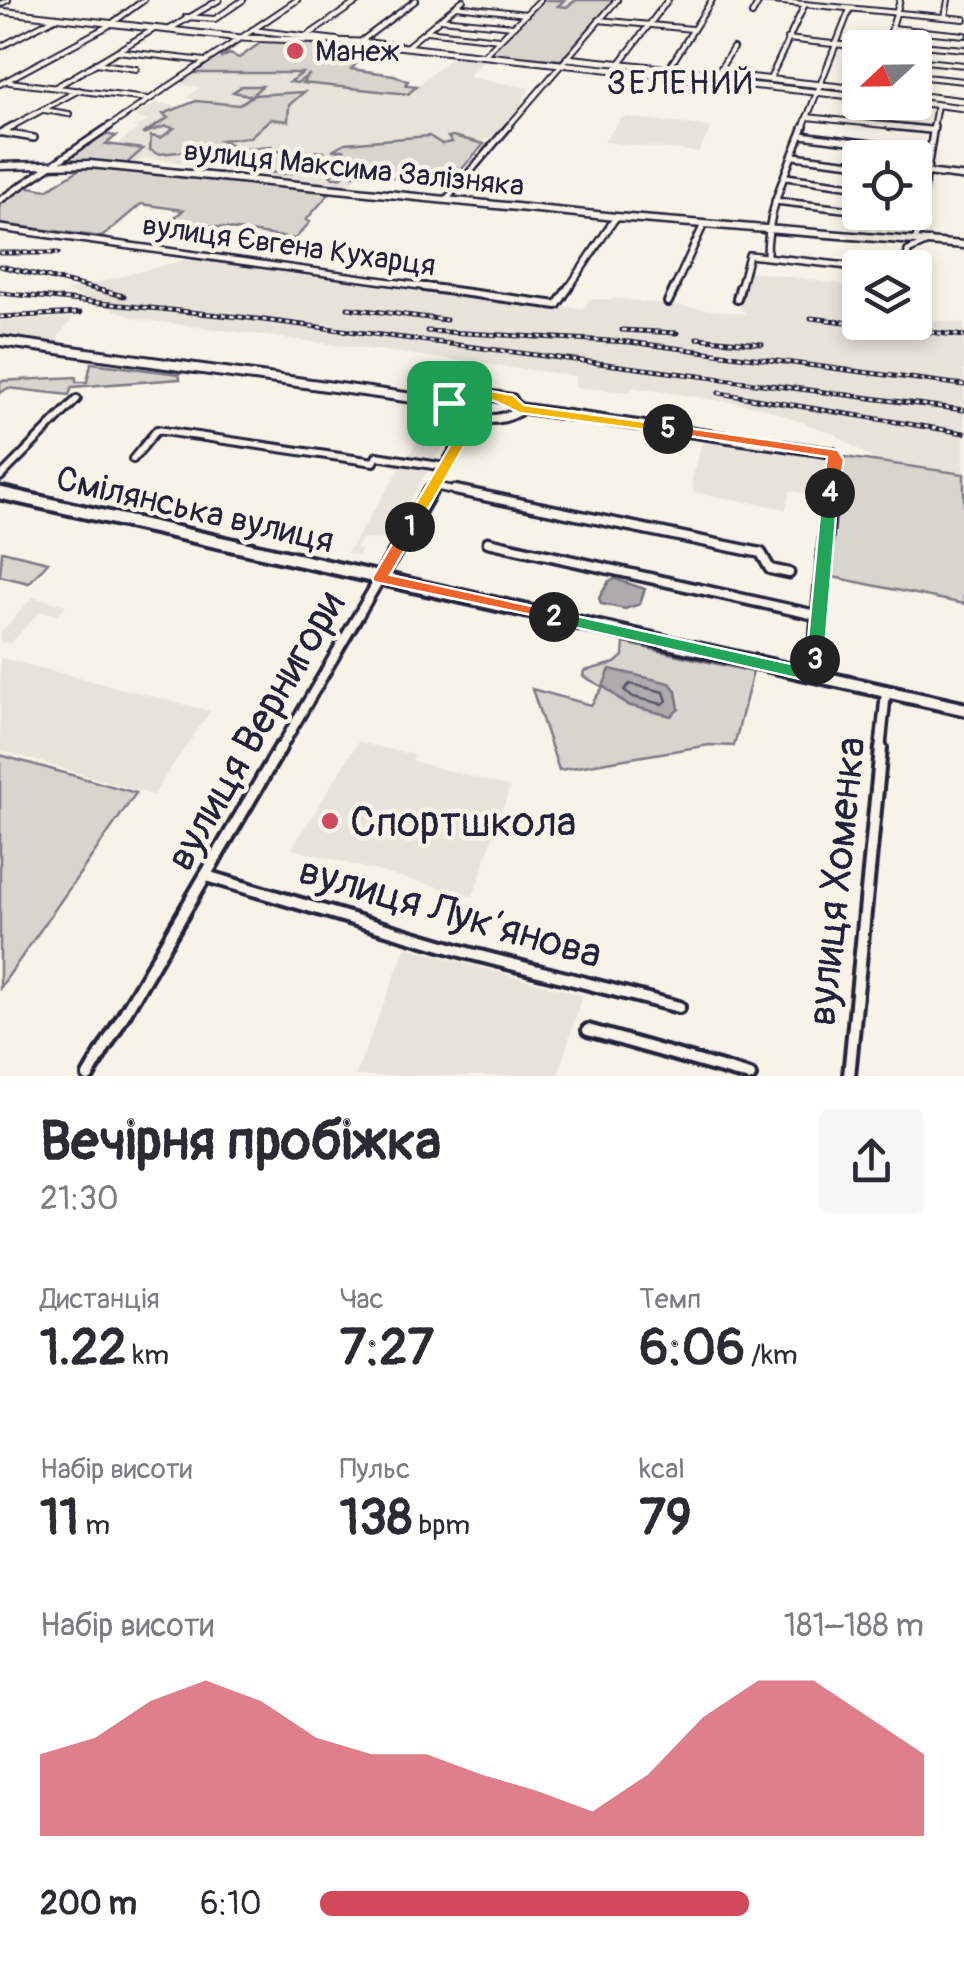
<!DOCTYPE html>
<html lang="uk">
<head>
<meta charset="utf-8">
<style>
  body { margin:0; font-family:Pangolin,sans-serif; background:#f7f7f7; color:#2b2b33; height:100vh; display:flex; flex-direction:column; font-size:38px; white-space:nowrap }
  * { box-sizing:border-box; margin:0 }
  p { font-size:32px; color:#7c7c81 }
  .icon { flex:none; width:55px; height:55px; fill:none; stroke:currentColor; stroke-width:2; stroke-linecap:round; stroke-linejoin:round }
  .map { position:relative; height:1076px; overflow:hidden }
  .details { display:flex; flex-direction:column; background:#fff; flex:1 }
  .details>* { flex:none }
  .needle { width:65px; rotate:248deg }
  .buttons { position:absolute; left:842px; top:30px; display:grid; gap:20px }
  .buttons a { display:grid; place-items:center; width:90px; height:90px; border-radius:10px; background:#fff; box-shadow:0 5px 15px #0003; font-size:50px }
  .pin { position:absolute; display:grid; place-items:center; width:85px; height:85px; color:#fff; margin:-42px; border-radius:20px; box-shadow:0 5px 15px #0006 }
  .km { position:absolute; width:50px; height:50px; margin:-25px; border-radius:50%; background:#222; color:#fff; font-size:28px; line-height:50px; text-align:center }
  .round { display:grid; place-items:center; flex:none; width:105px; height:105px; border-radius:10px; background:#f7f7f7 }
  .overview { display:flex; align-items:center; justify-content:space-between; height:170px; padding:0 40px }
  h1 { font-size:55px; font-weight:700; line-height:75px }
  .figures { display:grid; grid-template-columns:repeat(3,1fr); gap:15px; height:170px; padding:10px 40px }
  .figures div { display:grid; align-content:center }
  .figures b { font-size:50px; font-weight:700 }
  .figures small { font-size:28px; font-weight:400 }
  .figures p { font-size:28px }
  .chart { height:280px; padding:20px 40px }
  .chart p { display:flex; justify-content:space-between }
  .chart svg { width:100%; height:180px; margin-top:10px; fill:#d1495b; opacity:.7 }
  ul { padding:0 40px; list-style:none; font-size:32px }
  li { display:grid; grid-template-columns:160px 120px 1fr; align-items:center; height:75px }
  li i { height:25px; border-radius:12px; background:#d1495b }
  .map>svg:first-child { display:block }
  .built { fill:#e7e3db }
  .green { fill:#d8d5cf; stroke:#7d7c85; stroke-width:2.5 }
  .water { fill:#aeabad; stroke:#76747f; stroke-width:2.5 }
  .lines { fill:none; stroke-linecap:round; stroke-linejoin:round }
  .shore { stroke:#5a5969; stroke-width:2.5 }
  .minor-far4-casing { stroke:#22223b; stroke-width:8 }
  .minor-far3-casing { stroke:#22223b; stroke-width:10 }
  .minor-far2-casing { stroke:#22223b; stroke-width:12 }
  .minor-far1-casing { stroke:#22223b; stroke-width:15 }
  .minor-casing { stroke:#22223b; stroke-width:18 }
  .tertiary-far1-casing { stroke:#22223b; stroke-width:14 }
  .tertiary-casing { stroke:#22223b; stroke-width:18 }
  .secondary-far2-casing { stroke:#22223b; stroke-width:9 }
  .secondary-far1-casing { stroke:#22223b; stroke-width:11 }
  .secondary-casing { stroke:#22223b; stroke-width:19 }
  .minor-far4 { stroke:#f7f3e8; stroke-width:4 }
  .minor-far3 { stroke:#f7f3e8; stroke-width:5 }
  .minor-far2 { stroke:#f7f3e8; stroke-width:6 }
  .minor-far1 { stroke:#f7f3e8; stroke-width:8 }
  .minor { stroke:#f7f3e8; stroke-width:10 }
  .tertiary-far1 { stroke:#f7f3e8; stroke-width:8 }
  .tertiary { stroke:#f7f3e8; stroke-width:10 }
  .secondary-far2 { stroke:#f7f3e8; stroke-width:5 }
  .secondary-far1 { stroke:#f7f3e8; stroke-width:6 }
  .secondary { stroke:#f7f3e8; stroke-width:11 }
  .rail-casing { stroke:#22223b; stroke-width:5 }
  .rail { stroke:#f7f3e8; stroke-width:2.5; stroke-dasharray:4; stroke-linecap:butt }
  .split-1 { fill:#f5b400; stroke:#fff; stroke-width:2.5 }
  .split-2 { fill:#f0652b; stroke:#fff; stroke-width:2.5 }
  .split-3 { fill:#22a559; stroke:#fff; stroke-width:2.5 }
  .split-4 { fill:#22a559; stroke:#fff; stroke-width:2.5 }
  .split-5 { fill:#f0652b; stroke:#fff; stroke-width:2.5 }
  .split-6 { fill:#f5b400; stroke:#fff; stroke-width:2.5 }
  .poi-dot { fill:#d1495b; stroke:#f7f3e8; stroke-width:4 }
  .labels { text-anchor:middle; stroke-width:9; stroke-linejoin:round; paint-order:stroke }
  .far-poi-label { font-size:30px; fill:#22223b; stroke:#f7f3e8; text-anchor:start }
  .far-street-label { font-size:30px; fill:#22223b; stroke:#f7f3e8 }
  .far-quarter-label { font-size:32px; letter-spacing:2.5px; fill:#22223b; stroke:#f7f3e8 }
  .street-label { font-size:35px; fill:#22223b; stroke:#f7f3e8 }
  .near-street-label { font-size:42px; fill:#22223b; stroke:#f7f3e8 }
  .near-poi-label { font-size:42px; fill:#22223b; stroke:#f7f3e8; text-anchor:start }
</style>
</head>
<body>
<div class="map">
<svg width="964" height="1076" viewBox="0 0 964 1076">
  <rect width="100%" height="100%" fill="#f7f3e8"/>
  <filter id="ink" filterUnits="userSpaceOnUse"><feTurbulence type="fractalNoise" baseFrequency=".01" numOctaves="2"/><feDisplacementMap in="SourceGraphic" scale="20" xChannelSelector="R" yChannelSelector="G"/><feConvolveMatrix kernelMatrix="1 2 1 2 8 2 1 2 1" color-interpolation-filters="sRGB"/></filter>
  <g filter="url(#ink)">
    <g class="built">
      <path d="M557,0H613L562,59L504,56Z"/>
      <path d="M451,57L484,60L468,77L530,88L520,106L494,136L484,140L485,144L454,180L374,170L358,174L351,186L214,172L217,168L146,158L133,164L127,163L142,149L116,145L139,128H133L149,121L134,117L155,103L181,107L199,101L186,98L200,87L179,85L195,74L307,73L298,83L408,94Z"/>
      <path d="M626,117L711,127H712L698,152L604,142L621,118Z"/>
      <path d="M188,259L584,309L589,299H620L747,314L739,307L749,271L860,287V322H915V318L964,323V474L876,461L834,434L761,407L632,387L630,392L574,387L576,376L137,319L66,291Z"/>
      <path d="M74,317L58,337V340L64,341L59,346L0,337V321Z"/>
      <path d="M430,421L455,425L386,540L362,539L356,548L362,550L358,555L347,553Z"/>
      <path d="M702,442L822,457L829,462L825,496L790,491L786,509L693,492L692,479Z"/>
      <path d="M33,597L66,605L58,615L40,611L10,644L0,642V633Z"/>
      <path d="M0,658L9,660L210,711L153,795L0,750Z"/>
      <path d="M358,742L414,755L412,761L510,787L473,896L292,849Z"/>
      <path d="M406,947L582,995L558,1076H355Z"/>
    </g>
    <g class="green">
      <path d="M542,0H564L558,6L567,7L576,0H614L561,60L488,54Z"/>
      <path d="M244,39L220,58L230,54L239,58L263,41L341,43L323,52L349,55L345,59L359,61L351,69L394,75L408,81L406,85L417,86L408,94L302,83L310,74L297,83L290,82L302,73H191Z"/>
      <path d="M242,86H262L252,95L304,92L289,105L288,121L270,119L250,137L221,140L230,144L223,148L158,154L150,150L151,136L161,138L174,128L166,126L142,134L168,118L163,114L196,101L239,105L252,96L233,92Z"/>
      <path d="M104,134L116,136L106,144L143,149L124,166L66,159Z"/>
      <path d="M429,136L442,144L452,142L448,137L453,136L484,144L453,179L380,177L383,172L353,175L356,169L348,168L342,177L333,178L330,175L341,167L332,163V157L343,150H332L345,143Z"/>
      <path d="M271,146L268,154L285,150L324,152L315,170L282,174L234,166L249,163L241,161L244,156L240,149Z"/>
      <path d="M83,167L321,190L329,194L306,220L310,222L295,239L172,220L183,210L141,204L102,237L0,224V202L23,186L47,190Z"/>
      <path d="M91,363L179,374L180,379L72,387L69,395L8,388L0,393V381L76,377V382H87Z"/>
      <path d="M844,457L964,474V604L828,576Z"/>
      <path d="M2,551L48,562L29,583L0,576Z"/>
      <path d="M624,643L753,672L734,746L709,745L559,770L532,689L591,705L603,687L583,676L584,671L615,663L623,656Z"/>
      <path d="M0,755L136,793L0,988Z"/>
    </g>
    <g class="water">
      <path d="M615,579L645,589L640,604L625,609L601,604L599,598L609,581Z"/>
      <path d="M610,669L670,683L676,691L679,709L671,716L627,705L603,686Z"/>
    </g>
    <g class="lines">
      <path class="shore" d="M630,684L664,692L667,701L662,704L633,697L624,690Z"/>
      <defs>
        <g id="minor-far4">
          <path d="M761,0L964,19"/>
          <path d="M0,4L8,0"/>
          <path d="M456,6L526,14"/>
          <path d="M752,14L760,0"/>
          <path d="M186,17L215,19L243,0"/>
          <path d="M945,17L948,0"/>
          <path d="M441,19L513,26"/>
          <path d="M599,20L692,29"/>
          <path d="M892,28L964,35"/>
          <path d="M168,30L219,0"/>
          <path d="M252,30L337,40"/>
          <path d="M426,31L499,39"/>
          <path d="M307,36L360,0"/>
          <path d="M787,39L870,48"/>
          <path d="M360,42L416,0"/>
          <path d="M888,42L964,49"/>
          <path d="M0,47L57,17"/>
          <path d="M406,47L463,0"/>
          <path d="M886,48L900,0"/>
          <path d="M117,51L205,61"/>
          <path d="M483,56L540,0"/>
          <path d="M915,60L964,65"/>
          <path d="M96,63L136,69"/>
          <path d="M620,63L668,0"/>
          <path d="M669,68L712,0"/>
          <path d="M717,74L733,48"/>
          <path d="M915,76L964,81"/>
          <path d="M770,79L805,4"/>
          <path d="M9,82L147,99"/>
          <path d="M0,84L108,26L144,0"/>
          <path d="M56,87L156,28"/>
          <path d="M44,110L69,114"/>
          <path d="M807,117L913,128"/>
          <path d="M9,128L79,90"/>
          <path d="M107,128L297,0"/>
          <path d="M507,128L617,0"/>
          <path d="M803,128L850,9"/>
          <path d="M933,128L937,105"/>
        </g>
        <g id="minor-far3">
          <path d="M890,126L930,130"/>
          <path d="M0,133L13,126"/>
          <path d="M4,133L34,138"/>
          <path d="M801,135L928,151"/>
          <path d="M794,156L860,164"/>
          <path d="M915,171L964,177"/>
          <path d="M786,177L860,187"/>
          <path d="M0,200L110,126"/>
          <path d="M446,200L509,126"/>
          <path d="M775,201L860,211"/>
          <path d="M868,212L918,219"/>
          <path d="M0,228L442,289"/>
          <path d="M916,240L934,126"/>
          <path d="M767,255C767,209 788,168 804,126"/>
          <path d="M906,268L908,251L930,241"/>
          <path d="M568,289L616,217"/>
          <path d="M674,289L704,224"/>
          <path d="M740,289L749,255L866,268"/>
        </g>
        <g id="minor-far2">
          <path d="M424,287L557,305L569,287"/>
          <path d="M737,299L740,287"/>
          <path d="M668,302L675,287"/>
          <path d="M133,459L157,430L374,462L377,456L445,467"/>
          <path d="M0,477L77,399"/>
          <path d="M434,486L467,493"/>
        </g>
        <g id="minor-far1">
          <path d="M455,490L761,553L770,569L789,573"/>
          <path d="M488,542L820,616"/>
          <path d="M279,751L380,578"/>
          <path d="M880,751L886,692"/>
        </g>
        <g id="minor">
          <path d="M206,876L468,953L679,1007"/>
          <path d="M588,1030L750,1076"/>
          <path d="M88,1076L280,748"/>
          <path d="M849,1076L881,748"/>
        </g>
        <g id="tertiary-far1">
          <path d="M0,341L449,403"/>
          <path d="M474,393L512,399L519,411C497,424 472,420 450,408L454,397Z"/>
          <path d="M519,408L833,453L837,461L830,493"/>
          <path d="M430,493L474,417"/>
        </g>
        <g id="tertiary">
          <path d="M380,578L431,490"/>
          <path d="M813,675L830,490"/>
        </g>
        <g id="secondary-far2">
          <path d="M0,11L241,38L360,42L860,97"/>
          <path d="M567,58L860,89"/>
          <path d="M915,95L964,101"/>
          <path d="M915,102L964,108"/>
        </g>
        <path id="secondary-far1" d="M0,166L90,164L616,217L964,245"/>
        <path id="secondary" d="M0,493L964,709"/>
      </defs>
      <use href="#minor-far4" class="minor-far4-casing"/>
      <use href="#minor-far3" class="minor-far3-casing"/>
      <use href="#minor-far2" class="minor-far2-casing"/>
      <use href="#minor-far1" class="minor-far1-casing"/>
      <use href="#minor" class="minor-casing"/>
      <use href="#tertiary-far1" class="tertiary-far1-casing"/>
      <use href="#tertiary" class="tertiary-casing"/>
      <use href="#secondary-far2" class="secondary-far2-casing"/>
      <use href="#secondary-far1" class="secondary-far1-casing"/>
      <use href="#secondary" class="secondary-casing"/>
      <use href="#minor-far4" class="minor-far4"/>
      <use href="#minor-far3" class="minor-far3"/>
      <use href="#minor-far2" class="minor-far2"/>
      <use href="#minor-far1" class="minor-far1"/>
      <use href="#minor" class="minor"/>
      <use href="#tertiary-far1" class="tertiary-far1"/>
      <use href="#tertiary" class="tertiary"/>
      <use href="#secondary-far2" class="secondary-far2"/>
      <use href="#secondary-far1" class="secondary-far1"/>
      <use href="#secondary" class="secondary"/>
      <defs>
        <g id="rail">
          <path d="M0,253H58"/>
          <path d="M0,266L124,296"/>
          <path d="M0,293L240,317L964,410"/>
          <path d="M348,308L446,320"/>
          <path d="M0,317L80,313"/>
          <path d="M811,318L964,336"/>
          <path d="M622,330L677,333"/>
          <path d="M427,331L629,342L964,385"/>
          <path d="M697,338L762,344"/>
          <path d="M719,393L964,433"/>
        </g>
      </defs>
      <use href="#rail" class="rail-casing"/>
      <use href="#rail" class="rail"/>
    </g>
  </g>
  <path class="split-1" d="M444,400H454L460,409L481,416L416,530H404L402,527L466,419L450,416L442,403Z"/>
  <path class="split-2" d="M410,522L418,527L390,575L554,611L562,617L560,621L374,582L372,578L402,527Z"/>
  <path class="split-3" d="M554,611L805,667L808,656L815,654L824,660L822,675L813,682L547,621L545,617Z"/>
  <path class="split-4" d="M830,489L838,493L824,660L815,667L806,660L822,493Z"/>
  <path class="split-5" d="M668,425L838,450L844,460L838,493L830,498L822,493L827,457L663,432L661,429Z"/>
  <path class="split-6" d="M474,388L513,395L524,405L668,425L675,429L668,433L519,413C489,398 481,391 449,407L442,403L452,392Z"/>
  <g class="poi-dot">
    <circle cx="295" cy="51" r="10"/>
    <circle cx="330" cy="821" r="10"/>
  </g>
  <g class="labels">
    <g class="far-poi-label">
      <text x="315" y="61">Манеж</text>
    </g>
    <g class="far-street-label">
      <text transform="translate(354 168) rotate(6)" y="10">вулиця Максима Залізняка</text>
      <text transform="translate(289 245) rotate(8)" y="10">вулиця Євгена Кухарця</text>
    </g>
    <g class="far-quarter-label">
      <text x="681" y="94">ЗЕЛЕНИЙ</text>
    </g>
    <g class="street-label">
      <text transform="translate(195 509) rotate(13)" y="12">Смілянська вулиця</text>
    </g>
    <g class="near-street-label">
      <text transform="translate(254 730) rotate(-60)" y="15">вулиця Вернигори</text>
      <text transform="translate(835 881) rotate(-84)" y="15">вулиця Хоменка</text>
      <text transform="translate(451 911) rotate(16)" y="15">вулиця Лукʼянова</text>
    </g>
    <g class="near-poi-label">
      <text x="350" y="836">Спортшкола</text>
    </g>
  </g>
</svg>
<div class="buttons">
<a><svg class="needle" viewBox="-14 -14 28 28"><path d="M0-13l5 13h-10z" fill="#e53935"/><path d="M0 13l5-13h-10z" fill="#7c7c81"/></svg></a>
<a><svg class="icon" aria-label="locate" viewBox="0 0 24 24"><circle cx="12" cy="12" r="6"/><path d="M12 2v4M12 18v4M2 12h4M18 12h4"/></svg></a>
<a><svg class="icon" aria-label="layers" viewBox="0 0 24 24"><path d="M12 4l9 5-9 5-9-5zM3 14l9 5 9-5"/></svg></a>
</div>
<div class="pin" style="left:449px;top:403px;background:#1e9e55"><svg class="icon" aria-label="arrive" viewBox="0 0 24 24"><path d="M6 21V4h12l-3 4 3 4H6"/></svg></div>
<b class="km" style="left:410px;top:527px">1</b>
<b class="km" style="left:554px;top:617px">2</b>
<b class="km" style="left:815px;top:660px">3</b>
<b class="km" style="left:830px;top:493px">4</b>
<b class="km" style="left:668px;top:429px">5</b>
</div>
<section class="details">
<div class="overview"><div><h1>Вечірня пробіжка</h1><p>21:30</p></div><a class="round"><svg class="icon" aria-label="share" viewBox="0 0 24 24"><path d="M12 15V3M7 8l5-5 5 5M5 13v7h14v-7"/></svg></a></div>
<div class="figures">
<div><p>Дистанція</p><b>1.22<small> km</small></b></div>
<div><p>Час</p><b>7:27</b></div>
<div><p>Темп</p><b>6:06<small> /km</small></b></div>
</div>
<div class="figures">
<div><p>Набір висоти</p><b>11<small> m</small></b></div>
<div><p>Пульс</p><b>138<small> bpm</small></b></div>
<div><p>kcal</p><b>79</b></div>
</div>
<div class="chart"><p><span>Набір висоти</span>181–188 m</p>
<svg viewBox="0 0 160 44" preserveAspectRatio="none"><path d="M0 44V24L10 20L20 11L30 6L40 11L50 20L60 24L70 24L80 29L90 33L100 38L110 29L120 15L130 6L140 6L150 15L160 24V44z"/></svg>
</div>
<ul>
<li><b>200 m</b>6:10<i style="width:71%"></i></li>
</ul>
</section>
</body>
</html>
